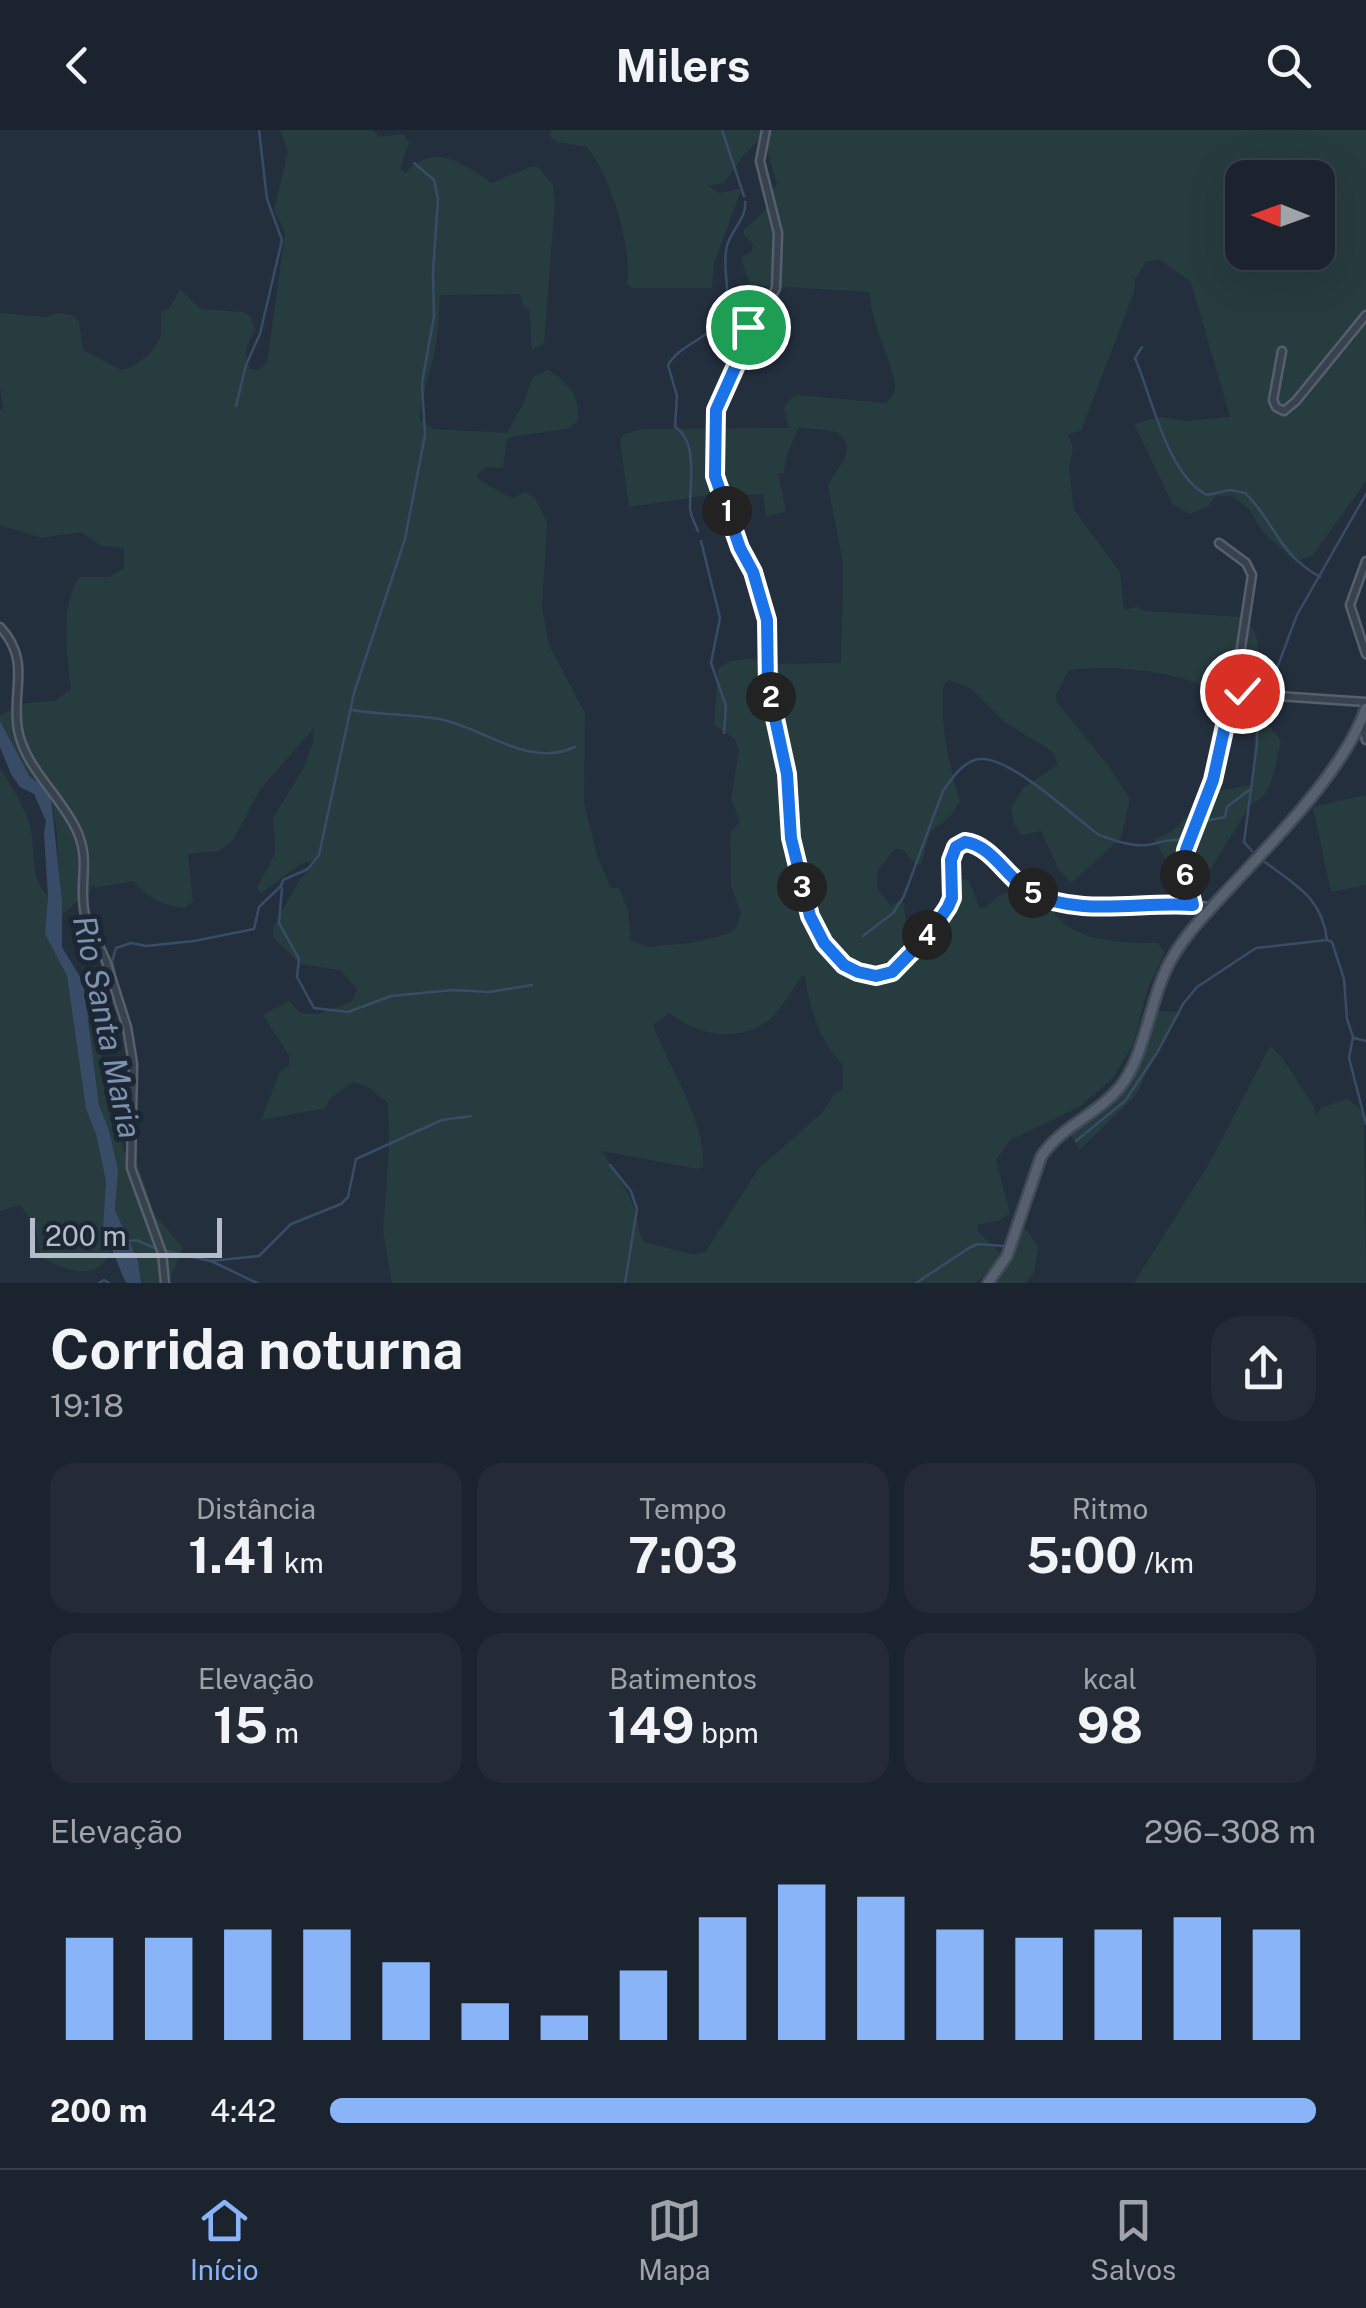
<!DOCTYPE html>
<html lang="pt">
<head>
<meta charset="utf-8">
<style>
  body { margin:0; font-family:"Public Sans",sans-serif; background:#242b36; color:#f1f3f6; height:100vh; display:flex; flex-direction:column; font-size:38px; white-space:nowrap }
  * { box-sizing:border-box; margin:0 }
  p { font-size:32px; color:#a0a4aa }
  .icon { flex:none; width:55px; height:55px; fill:none; stroke:currentColor; stroke-width:2; stroke-linecap:round; stroke-linejoin:round }
  .map { position:relative; height:1153px; overflow:hidden }
  .sheet { display:flex; flex-direction:column; background:#1b232e; flex:1 }
  .sheet>* { flex:none }
  .needle { width:65px; rotate:271deg }
  .buttons { position:absolute; left:1225px; top:30px; display:grid; gap:20px }
  .buttons a { display:grid; place-items:center; width:110px; height:110px; border-radius:20px; background:#1b232e; box-shadow:0 10px 40px #0002,0 0 0 2px #39404a; font-size:50px }
  .scale { position:absolute; left:30px; bottom:25px; width:192px; box-sizing:border-box; padding-left:10px; border:5px solid #b4bcc9; border-top:0; font-size:28px; line-height:35px; white-space:nowrap; color:#b4bcc9; -webkit-text-stroke:8px #1d2633; paint-order:stroke }
  .pin { position:absolute; display:grid; place-items:center; width:85px; height:85px; color:#fff; margin:-42px; border:5px solid #fff; border-radius:50%; box-shadow:0 2px 10px #0007 }
  .km { position:absolute; width:50px; height:50px; margin:-25px; border-radius:50%; background:#222; color:#fff; font-size:28px; line-height:50px; text-align:center }
  .round { display:grid; place-items:center; flex:none; width:105px; height:105px; border-radius:30px; background:#242b36 }
  .head { display:flex; align-items:center; justify-content:space-between; height:170px; padding:0 50px }
  h1 { font-size:55px; font-weight:700; line-height:75px }
  .stats { display:grid; grid-template-columns:repeat(3,1fr); gap:15px; height:170px; padding:10px 50px }
  .stats div { display:grid; align-content:center; border-radius:25px; background:#242b36; text-align:center }
  .stats b { font-size:50px; font-weight:700 }
  .stats small { font-size:28px; font-weight:400 }
  .stats p { font-size:28px }
  .chart { height:280px; padding:20px 50px }
  .chart p { display:flex; justify-content:space-between }
  .chart svg { width:100%; height:180px; margin-top:10px; stroke:#8ab4f8; stroke-width:6 }
  ul { padding:0 50px; list-style:none; font-size:32px }
  li { display:grid; grid-template-columns:160px 120px 1fr; align-items:center; height:75px }
  li i { height:25px; border-radius:12px; background:#8ab4f8 }
  header { display:flex; justify-content:space-between; align-items:center; height:130px; padding:0 50px; background:#1b232e; font-size:45px; font-weight:700 }
  .tabs { display:flex; justify-content:space-around; align-items:center; height:140px; border-top:2px solid #39404a; background:#1b232e; font-size:28px; color:#a0a4aa }
  .tabs a { display:grid; justify-items:center; gap:5px }
  .tabs .active { color:#8ab4f8 }
  .map>svg:first-child { display:block }
  .green { fill:#263c3f; fill-rule:evenodd }
  .water { fill:#394c67 }
  .lines { fill:none; stroke-linecap:round; stroke-linejoin:round }
  .stream { stroke:#394c67; stroke-width:2.5 }
  .minor-casing { stroke:#565f6c; stroke-width:11 }
  .primary-casing { stroke:#414a57; stroke-width:14 }
  .minor { stroke:#38414e; stroke-width:6 }
  .primary { stroke:#56606e; stroke-width:9 }
  .route-casing { stroke:#fff; stroke-width:20 }
  .route { stroke:#1a73e8; stroke-width:12 }
  .labels { text-anchor:middle; stroke-width:10; stroke-linejoin:round; paint-order:stroke }
  .water-label { font-size:32px; font-style:italic; fill:#7c92b1; stroke:#1d2633 }
</style>
</head>
<body>
<header><svg class="icon" aria-label="back" viewBox="0 0 24 24"><path d="M15 5l-7 7 7 7"/></svg>Milers<svg class="icon" aria-label="search" viewBox="0 0 24 24"><circle cx="10" cy="10" r="6"/><path d="M15 15l6 6"/></svg></header>
<div class="map">
<svg width="1366" height="1153" viewBox="0 0 1366 1153">
  <rect width="100%" height="100%" fill="#242f3e"/>
  <g class="green">
    <path d="M280,0H373L379,7L404,4L409,13L400,39L406,43C432,11 464,34 491,53L533,36L538,37L553,55L555,71L544,213L532,220L529,179L524,178L520,164L440,165C439,188 438,211 432,233C427,253 421,268 420,290L433,299L507,303L523,274L533,247L548,240C569,253 580,265 578,291L570,298L507,308L503,338L486,337L477,345L478,349C490,355 501,364 513,368L525,362L535,368L547,393L542,477L549,515L585,583L584,673L598,728L611,758H619L628,780L631,811L647,817L690,813L727,804L736,798L741,784L731,756L730,702L740,692L731,669L739,621L735,609L714,595L718,539C731,526 753,529 770,530L772,534L841,533L843,433L828,355L846,326L847,314L837,302L799,297L787,324L784,343L778,344L786,381L766,387L763,364L729,366L720,344L716,345L709,365L629,377L620,311L624,304L642,299L789,298L784,279L789,270L797,265L886,273C890,268 893,265 895,259C898,244 869,192 870,162L750,155L741,128L751,122L753,114L744,105V100L771,75V61L777,54L763,6L743,26L724,53L708,56L720,63L742,58L714,133L712,158H632L627,154C633,118 610,45 587,17L557,12L550,6V0H760L763,4L764,0H1366V351L1313,425L1296,432L1263,402L1249,379L1232,366H1216L1208,376L1190,384L1173,375L1134,294L1161,287L1186,291L1230,287L1191,152L1158,129L1146,132L1135,149L1134,162L1081,301L1068,304L1073,318L1069,339L1074,380L1120,442L1124,480L1137,477L1145,481L1242,487C1265,510 1256,515 1257,544C1248,551 1218,554 1204,558C1185,541 1094,533 1068,541L1056,565L1057,572L1107,634L1130,669L1121,708L1071,753L1059,740L1041,701L1021,705L1014,693L1011,678L1023,658L1058,634L1053,622L1003,591L970,558L949,550L944,554C939,590 949,636 960,671L950,687L930,702L921,735L915,734L902,719H895L878,740L877,758L891,776L903,769L908,807C935,794 946,785 954,754L962,749L969,750L979,777L985,778L997,767L1036,749L1053,761L1055,784C1077,813 1125,813 1158,813L1165,822L1148,858L1133,915L1113,948L1079,977L1010,1010L996,1030L1010,1083L1000,1090L978,1095V1102L1000,1123L992,1137L976,1153H392L383,1101L389,1016L388,973L368,957L353,952L330,968L326,978L261,990L280,941L289,936V925L263,885L289,871L300,883L316,884L352,872L357,859L340,840L300,834L274,808L273,797L300,749L310,740L312,731L301,734L264,761L260,763L257,758L275,723L273,688L304,637L313,613L314,598L260,660L233,710L219,721L188,724L193,772L184,778C161,775 148,767 133,751L96,758L93,755L84,772L81,768L61,786L57,704L52,671L42,655L30,647L0,591V585L26,573L55,571L71,559C67,524 59,480 79,447H108L124,439V418L102,416L81,402L42,408L0,395V280L3,279L0,256V183L46,187L59,183L73,185L79,192L83,220L121,240C136,237 154,223 160,208C162,201 160,190 161,182L169,179L180,159L201,179L243,182L250,186L255,199C248,214 241,224 251,239L258,240L267,233L285,102L274,80L288,22ZM1242,48H1318V122H1242ZM804,844C810,877 818,910 842,934L843,959L834,964L822,983L759,1038L706,1121L694,1125L644,1112C637,1102 639,1091 635,1080C628,1058 613,1040 602,1021L698,1039L703,1036C706,992 669,937 653,895L669,883C696,905 742,915 771,888C784,876 793,858 804,844Z"/>
    <path d="M1256,592L1271,598L1281,611C1275,633 1274,665 1251,674L1210,740C1173,745 1172,742 1154,709C1180,702 1189,683 1202,663L1252,655Z"/>
    <path d="M0,638C12,656 24,676 30,696C36,718 29,751 48,765L45,804L67,846L86,979L96,1004L106,1051L103,1097L113,1115C102,1153 71,1143 41,1127L35,1096L20,1075L0,1081Z"/>
    <path d="M1366,665V755L1331,762L1313,677Z"/>
    <path d="M103,861C132,884 100,893 100,914C100,941 118,993 124,1022L134,1023L155,1085L183,1118L168,1153H141L138,1131L115,1080L118,1040L109,1000L99,975L84,863Z"/>
    <path d="M1153,881L1182,882L1161,913L1136,965L1080,1020L1066,997L1120,954Z"/>
    <path d="M1270,916L1281,926L1314,977L1316,986L1321,978L1347,969L1364,982L1366,1153H1134L1210,1032Z"/>
    <path d="M1023,1095L1038,1117L1034,1143L1026,1153H988L1013,1117Z"/>
  </g>
  <path class="water" d="M0,591L30,647L42,655L51,668L62,772V817L83,852L99,975L109,1000L118,1040L115,1080L138,1131L141,1153H127L124,1149L103,1097L106,1051L96,1004L86,979L67,846L45,804L48,766L44,703L46,691L34,664L20,657L11,644L0,617Z"/>
  <g class="lines">
    <g class="stream">
      <path d="M722,0L744,66"/>
      <path d="M1142,217L1135,228C1152,267 1167,345 1207,365L1230,360L1245,363C1276,393 1277,423 1320,447"/>
      <path d="M236,276L246,235L260,204L282,110L267,69L259,0"/>
      <path d="M698,401C695,393 690,386 690,377C690,353 698,311 675,297L677,266L668,235C679,216 704,210 717,194C737,169 720,142 727,116C731,100 747,88 745,72"/>
      <path d="M701,411L720,488L711,533L726,576L724,603"/>
      <path d="M1268,562L1297,485L1366,364"/>
      <path d="M352,580C381,585 410,584 439,589C484,597 527,639 575,617"/>
      <path d="M1205,691L1225,687L1227,677L1249,660"/>
      <path d="M1252,721L1244,712L1257,614V580L1265,568"/>
      <path d="M1265,732C1296,756 1322,767 1327,810L1332,812L1344,849L1347,889L1353,907L1349,928L1366,994"/>
      <path d="M282,758L279,793L299,829L297,847L314,878L348,882L391,866L453,860L489,862L532,855"/>
      <path d="M863,806L893,783L904,766L943,661C951,649 963,632 978,629C1008,624 1074,687 1099,705C1113,710 1132,717 1147,715C1159,714 1162,709 1178,710L1195,692"/>
      <path d="M116,850L112,832L116,818L131,813L146,816L194,811L254,799L259,777L281,756L283,750L308,739L319,725L354,563L405,409L425,305L422,253L434,186L433,142L438,69L434,50L414,33"/>
      <path d="M85,883L98,879L112,860"/>
      <path d="M1354,908L1366,911"/>
      <path d="M1076,1011L1125,971L1157,923L1183,874L1197,857L1256,818L1327,810"/>
      <path d="M610,1035L631,1061L637,1079L625,1153"/>
      <path d="M129,1111L136,1110L155,1118"/>
      <path d="M166,1121L211,1131L257,1153"/>
      <path d="M211,1131L259,1126L291,1094L341,1074L348,1067L356,1029L442,990L471,986"/>
      <path d="M99,1153L104,1150L109,1153"/>
      <path d="M916,1153L969,1118L978,1114L1003,1116"/>
    </g>
    <defs>
      <g id="minor">
        <path d="M766,0L760,31L778,103L776,158L767,176L748,197L738,231L717,272L715,347L740,419L753,442L767,490L768,556L787,645L791,708L810,786L824,813L844,835L868,846L892,843C908,816 939,803 950,773C957,755 947,736 956,717L965,712C995,716 1011,756 1040,766C1079,778 1108,774 1148,772C1169,772 1190,775 1210,777"/>
        <path d="M1282,221L1273,270L1276,277L1284,281L1296,271L1366,185"/>
        <path d="M1219,413L1246,433L1252,445L1237,544L1238,555L1248,564L1366,572"/>
        <path d="M1366,431L1350,475L1366,524"/>
        <path d="M0,497C32,532 11,559 18,600C25,638 61,666 77,701C91,732 78,754 85,785L106,831L127,897L133,934L131,1038L162,1123L165,1153"/>
        <path d="M1362,591L1366,610"/>
        <path d="M1193,775L1184,738L1187,720L1207,672L1225,591L1248,564"/>
      </g>
      <path id="primary" d="M988,1153L1007,1126L1041,1027C1061,996 1097,985 1120,957C1146,925 1149,869 1171,830C1184,806 1204,786 1223,765C1269,715 1344,642 1366,578"/>
    </defs>
    <use href="#minor" class="minor-casing"/>
    <use href="#primary" class="primary-casing"/>
    <use href="#minor" class="minor"/>
    <use href="#primary" class="primary"/>
  </g>
  <g class="lines">
    <defs>
      <path id="route" d="M748,197L738,231L716,280L715,346L740,418L753,442L767,490L768,556L787,644L791,708L810,786L824,813L844,835L858,842L876,846L892,842L931,802L948,777L952,768L951,730L956,717L965,712C992,715 1008,750 1032,763C1078,787 1143,771 1193,775L1184,738L1186,720L1213,650L1226,591L1248,564L1242,561"/>
    </defs>
    <use href="#route" class="route-casing"/>
    <use href="#route" class="route"/>
  </g>
  <g class="labels">
    <g class="water-label">
      <text transform="translate(107 897) rotate(78)" y="11">Rio Santa Maria</text>
    </g>
  </g>
</svg>
<div class="buttons">
<a><svg class="needle" viewBox="-14 -14 28 28"><path d="M0-13l5 13h-10z" fill="#e53935"/><path d="M0 13l5-13h-10z" fill="#a0a4aa"/></svg></a>
</div>
<div class="scale">200 m</div>
<div class="pin" style="left:748px;top:197px;background:#1e9e55"><svg class="icon" aria-label="arrive" viewBox="0 0 24 24"><path d="M6 21V4h12l-3 4 3 4H6"/></svg></div>
<div class="pin" style="left:1242px;top:561px;background:#d93025"><svg class="icon" aria-label="check" viewBox="0 0 24 24"><path d="M5 12l5 5 9-10"/></svg></div>
<b class="km" style="left:727px;top:381px">1</b>
<b class="km" style="left:771px;top:567px">2</b>
<b class="km" style="left:802px;top:757px">3</b>
<b class="km" style="left:927px;top:805px">4</b>
<b class="km" style="left:1033px;top:763px">5</b>
<b class="km" style="left:1185px;top:745px">6</b>
</div>
<section class="sheet">
<div class="head"><div><h1>Corrida noturna</h1><p>19:18</p></div><a class="round"><svg class="icon" aria-label="share" viewBox="0 0 24 24"><path d="M12 15V3M7 8l5-5 5 5M5 13v7h14v-7"/></svg></a></div>
<div class="stats">
<div><p>Distância</p><b>1.41<small> km</small></b></div>
<div><p>Tempo</p><b>7:03</b></div>
<div><p>Ritmo</p><b>5:00<small> /km</small></b></div>
</div>
<div class="stats">
<div><p>Elevação</p><b>15<small> m</small></b></div>
<div><p>Batimentos</p><b>149<small> bpm</small></b></div>
<div><p>kcal</p><b>98</b></div>
</div>
<div class="chart"><p><span>Elevação</span>296–308 m</p>
<svg viewBox="0 0 160 44" preserveAspectRatio="none"><path d="M5 44V19M15 44V19M25 44V17M35 44V17M45 44V25M55 44V35M65 44V38M75 44V27M85 44V14M95 44V6M105 44V9M115 44V17M125 44V19M135 44V17M145 44V14M155 44V17"/></svg>
</div>
<ul>
<li><b>200 m</b>4:42<i style="width:100%"></i></li>
</ul>
</section>
<nav class="tabs">
<a class="active"><svg class="icon" aria-label="home" viewBox="0 0 24 24"><path d="M3 11l9-7 9 7M6 9v11h12V9"/></svg>Início</a>
<a><svg class="icon" aria-label="map" viewBox="0 0 24 24"><path d="M3 6l6-2 6 2 6-2v14l-6 2-6-2-6 2zM9 4v14M15 6v14"/></svg>Mapa</a>
<a><svg class="icon" aria-label="saved" viewBox="0 0 24 24"><path d="M7 4h10v16l-5-4-5 4z"/></svg>Salvos</a>
</nav>
</body>
</html>
